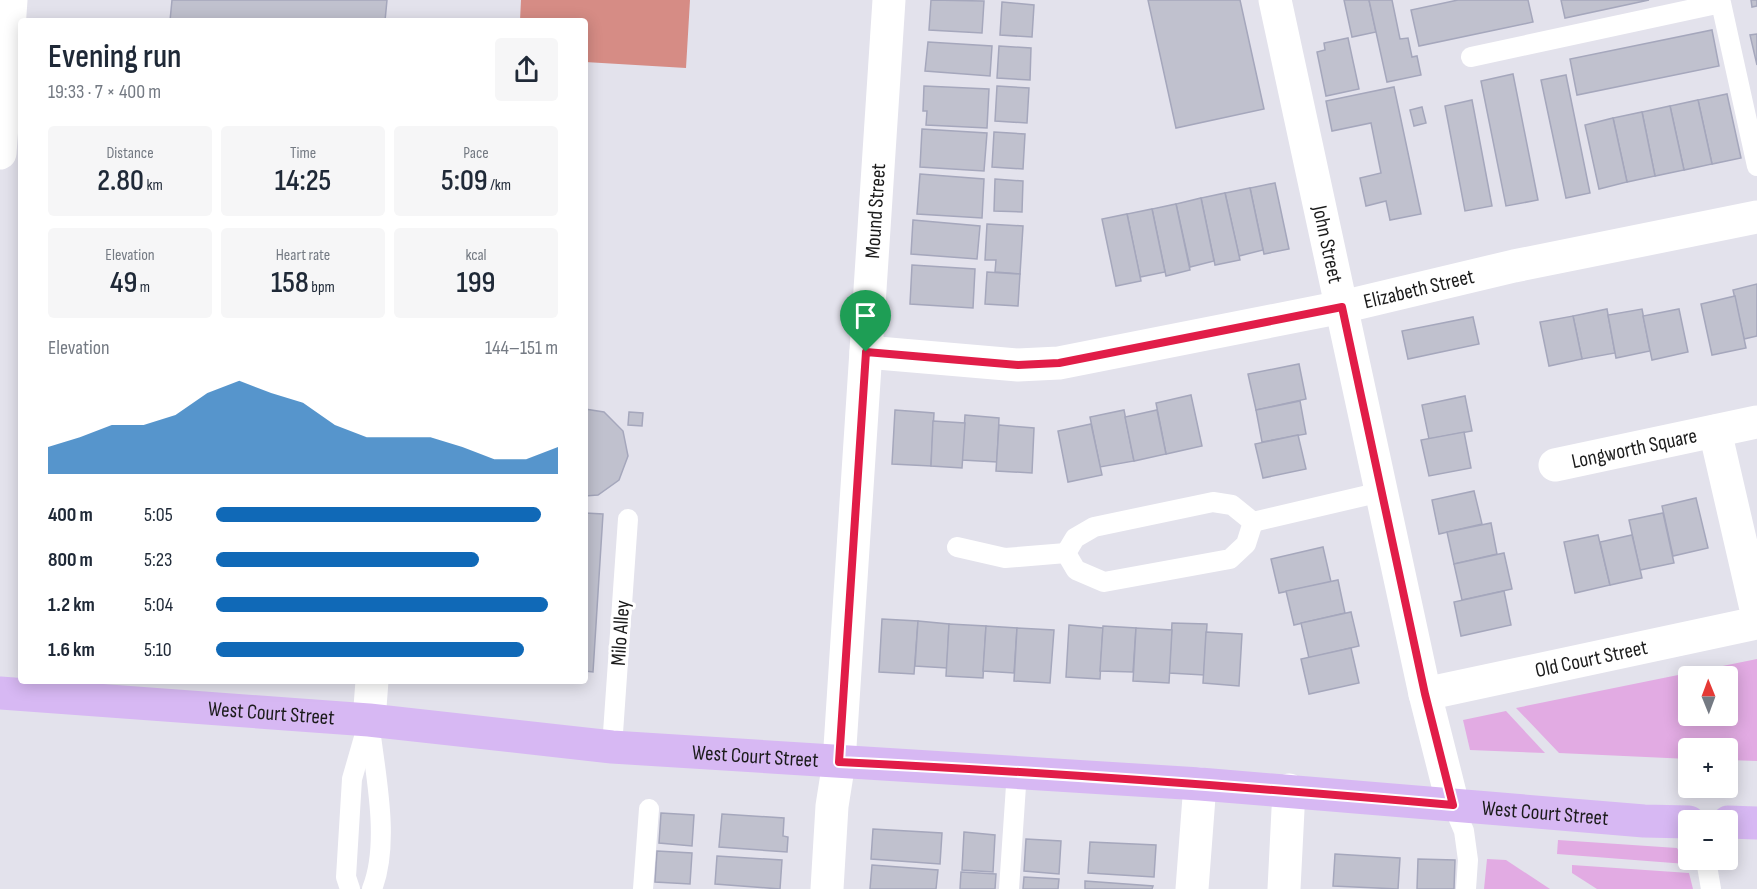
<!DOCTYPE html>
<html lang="en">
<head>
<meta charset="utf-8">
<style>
  body { margin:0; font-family:"Sofia Sans Condensed",sans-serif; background:#f6f6f7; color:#1f2937; height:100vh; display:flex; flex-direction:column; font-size:22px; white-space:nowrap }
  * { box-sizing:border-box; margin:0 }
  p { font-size:20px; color:#747a83 }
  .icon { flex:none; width:33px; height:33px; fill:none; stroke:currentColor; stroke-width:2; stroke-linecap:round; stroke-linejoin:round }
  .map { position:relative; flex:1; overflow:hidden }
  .details { position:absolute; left:18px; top:18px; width:570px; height:666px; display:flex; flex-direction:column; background:#fff; border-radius:6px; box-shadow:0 3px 15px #0003 }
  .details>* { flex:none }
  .needle { width:39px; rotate:359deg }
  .fabs { position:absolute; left:1678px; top:666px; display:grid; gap:12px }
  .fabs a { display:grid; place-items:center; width:60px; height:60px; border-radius:6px; background:#fff; box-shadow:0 3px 15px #0003; font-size:30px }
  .pin { position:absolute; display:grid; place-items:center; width:51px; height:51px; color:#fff; margin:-62px -26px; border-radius:50% 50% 50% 0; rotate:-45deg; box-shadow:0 0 6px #0007 }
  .pin .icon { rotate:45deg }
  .round { display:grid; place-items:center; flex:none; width:63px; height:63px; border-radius:6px; background:#f6f6f7 }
  .summary { display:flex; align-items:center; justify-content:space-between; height:102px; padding:0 30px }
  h1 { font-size:33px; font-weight:600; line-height:45px }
  .metrics { display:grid; grid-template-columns:repeat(3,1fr); gap:9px; height:102px; padding:6px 30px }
  .metrics div { display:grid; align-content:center; border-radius:6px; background:#f6f6f7; text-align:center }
  .metrics b { font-size:30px; font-weight:600 }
  .metrics small { font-size:16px; font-weight:400 }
  .metrics p { font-size:16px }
  .chart { height:168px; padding:12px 30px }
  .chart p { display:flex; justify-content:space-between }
  .chart svg { width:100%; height:108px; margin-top:6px; fill:#1069b7; opacity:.7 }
  ul { padding:0 30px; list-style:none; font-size:20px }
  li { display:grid; grid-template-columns:96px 72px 1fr; align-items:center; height:45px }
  li i { height:15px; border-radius:8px; background:#1069b7 }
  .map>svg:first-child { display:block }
  .grass { fill:#e2abe3; fill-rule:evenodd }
  .pitch { fill:#d68c85 }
  .building { fill:#c0c1ce; stroke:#a5a7bc; stroke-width:1.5 }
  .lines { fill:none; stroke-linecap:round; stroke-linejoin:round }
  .lane { stroke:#fff; stroke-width:20 }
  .street { stroke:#fff; stroke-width:33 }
  .secondary { stroke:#d7b8f3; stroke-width:33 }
  .route-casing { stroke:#fff; stroke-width:12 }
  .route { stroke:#e11d48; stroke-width:8 }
  .labels { text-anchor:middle; stroke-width:6; stroke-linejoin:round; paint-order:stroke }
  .street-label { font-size:21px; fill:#1b1b1b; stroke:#fff }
</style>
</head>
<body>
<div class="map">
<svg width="1757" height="889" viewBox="0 0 1757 889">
  <rect width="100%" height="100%" fill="#e3e2ec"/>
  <g class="grass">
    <path d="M1757,659V761L1728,760V748H1689V759L1559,753L1516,708ZM1728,676V716H1689V676Z"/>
    <path d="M1506,711L1545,753L1470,750L1463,720Z"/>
    <path d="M1558,840L1677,848L1686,864L1557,854Z"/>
    <path d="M1487,859L1506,860L1550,889H1484Z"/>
    <path d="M1572,865L1689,873L1693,889H1597L1572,873Z"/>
  </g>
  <path class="pitch" d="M521,0H690L686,68L585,62V21H520Z"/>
  <g class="building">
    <path d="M172,0H387L385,21H170Z"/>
    <path d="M931,0L984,1L982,33L929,30Z"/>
    <path d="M1148,0H1240L1264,109L1176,128Z"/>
    <path d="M1344,0H1369L1376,32L1352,37Z"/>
    <path d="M1369,0H1392L1400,39L1408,38L1412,57L1417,56L1421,75L1387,82Z"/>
    <path d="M1458,0H1528L1533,22L1419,46L1411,10Z"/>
    <path d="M1561,0H1649L1565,18Z"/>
    <path d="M1751,0H1757V6L1752,7Z"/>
    <path d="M1002,2L1034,5L1032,37L1000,35Z"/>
    <path d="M1712,30L1719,66L1577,95L1570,59Z"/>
    <path d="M1757,34V65L1750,35Z"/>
    <path d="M1348,38L1359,89L1326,96L1317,52L1325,50L1324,43Z"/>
    <path d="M928,42L992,46L990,76L925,71Z"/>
    <path d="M999,46L1031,48L1030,80L997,78Z"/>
    <path d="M1513,74L1538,200L1506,206L1481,81Z"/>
    <path d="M1566,75L1590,193L1566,198L1541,80Z"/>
    <path d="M924,86L989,89L987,128L926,125L927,111H923Z"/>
    <path d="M997,86L1029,88L1027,123L995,121Z"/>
    <path d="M1394,87L1421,214L1390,220L1386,201L1366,206L1360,178L1381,173L1371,123L1332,131L1326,101Z"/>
    <path d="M1727,94L1741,158L1712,164L1698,100Z"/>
    <path d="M1472,100L1492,206L1465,211L1445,106Z"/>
    <path d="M1698,100L1712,164L1684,170L1670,106Z"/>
    <path d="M1670,106L1684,170L1655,176L1642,112Z"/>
    <path d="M1422,107L1426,123L1414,126L1410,110Z"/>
    <path d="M1642,112L1655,176L1627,182L1613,118Z"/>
    <path d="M1613,118L1627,182L1599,189L1585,125Z"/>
    <path d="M922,129L987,133L984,171L920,167Z"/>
    <path d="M994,132L1025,134L1023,169L992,167Z"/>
    <path d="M920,174L984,179L982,218L917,214Z"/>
    <path d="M995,179L1023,181L1022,212L994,211Z"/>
    <path d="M1275,183L1289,249L1264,254L1250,188Z"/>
    <path d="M1250,188L1263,250L1239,256L1225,193Z"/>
    <path d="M1225,193L1240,260L1215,265L1201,198Z"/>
    <path d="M1201,198L1214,261L1190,267L1176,204Z"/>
    <path d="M1176,204L1190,270L1166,276L1152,209Z"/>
    <path d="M1152,209L1165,272L1140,277L1127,214Z"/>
    <path d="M1127,214L1141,281L1116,286L1102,219Z"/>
    <path d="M913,220L980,226L977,259L911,254Z"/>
    <path d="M987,224L1023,226L1020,274L995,272L996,260H985Z"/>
    <path d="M912,265L975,269L973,308L910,304Z"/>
    <path d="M987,272L1020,274L1018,306L985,304Z"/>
    <path d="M1757,284V336L1744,339L1733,290Z"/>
    <path d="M1735,296L1746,348L1712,355L1701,304Z"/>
    <path d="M1607,309L1615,353L1582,359L1573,316Z"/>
    <path d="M1642,309L1650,351L1616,358L1608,315Z"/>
    <path d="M1679,309L1688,352L1652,360L1643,316Z"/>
    <path d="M1573,316L1582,359L1549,366L1540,322Z"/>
    <path d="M1473,317L1479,344L1408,359L1402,331Z"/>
    <path d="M1299,364L1306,399L1256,410L1248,374Z"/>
    <path d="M1191,395L1202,446L1166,454L1156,403Z"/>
    <path d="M1465,396L1472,431L1429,439L1422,405Z"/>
    <path d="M1300,401L1306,434L1262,442L1256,410Z"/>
    <path d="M585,409L604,412L623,431L628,456L619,480L598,495L585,496Z"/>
    <path d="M895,410L934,413L931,466L892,464Z"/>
    <path d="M1124,410L1134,461L1100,467L1090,417Z"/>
    <path d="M1157,410L1166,454L1134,461L1125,417Z"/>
    <path d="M629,412L643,413L642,426L628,425Z"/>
    <path d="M965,415L999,418L997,462L962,460Z"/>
    <path d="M933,421L965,423L962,468L931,466Z"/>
    <path d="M1091,424L1102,475L1068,482L1058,431Z"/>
    <path d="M999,425L1034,428L1032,473L996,471Z"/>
    <path d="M1464,432L1471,468L1429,476L1421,440Z"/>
    <path d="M1298,435L1306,469L1263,478L1255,444Z"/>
    <path d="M1474,491L1482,524L1439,534L1432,500Z"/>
    <path d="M1696,498L1708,548L1673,556L1662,506Z"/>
    <path d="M585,513L603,514L593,672L585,671Z"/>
    <path d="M1663,513L1674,563L1640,570L1629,520Z"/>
    <path d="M1491,523L1497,554L1454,564L1447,532Z"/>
    <path d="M1598,535L1610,585L1575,593L1564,542Z"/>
    <path d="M1632,535L1642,578L1610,585L1600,542Z"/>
    <path d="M1323,547L1331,582L1279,593L1271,559Z"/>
    <path d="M1504,553L1512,589L1462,600L1454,564Z"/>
    <path d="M1338,580L1345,613L1294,625L1286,591Z"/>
    <path d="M1504,591L1511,625L1461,636L1454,602Z"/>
    <path d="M1351,612L1359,646L1309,658L1301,623Z"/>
    <path d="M882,619L918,621L914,674L879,672Z"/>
    <path d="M918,621L949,624L947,668L915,666Z"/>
    <path d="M1172,623L1207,624L1204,675L1169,673Z"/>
    <path d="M949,624L986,626L983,678L946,676Z"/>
    <path d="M1069,625L1103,628L1100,679L1066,677Z"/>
    <path d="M986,626L1017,628L1014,673L983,671Z"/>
    <path d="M1103,626L1136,628L1133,672L1100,671Z"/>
    <path d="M1017,628L1054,630L1050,683L1014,681Z"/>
    <path d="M1136,628L1172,630L1169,683L1133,681Z"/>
    <path d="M1206,632L1242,634L1239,686L1203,683Z"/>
    <path d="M1351,648L1359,683L1309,694L1301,659Z"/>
    <path d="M661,813L694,815L692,846L659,843Z"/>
    <path d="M722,814L784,818L783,836L788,837L787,852L719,847Z"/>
    <path d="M873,829L942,833L940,864L871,859Z"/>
    <path d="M964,832L995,835L993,872L962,870Z"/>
    <path d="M1026,839L1061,841L1059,874L1024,871Z"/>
    <path d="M1090,842L1156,845L1154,877L1088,873Z"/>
    <path d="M657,851L692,853L690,884L655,882Z"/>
    <path d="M1335,854L1400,858L1398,889L1333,886Z"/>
    <path d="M717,856L782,860L780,889L715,884Z"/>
    <path d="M1418,859L1455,860L1454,889H1417Z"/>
    <path d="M872,865L938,870L936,889H870Z"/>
    <path d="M961,872L996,874L995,889H960Z"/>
    <path d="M1024,877L1059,879L1058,889H1023Z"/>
    <path d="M1085,881L1153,886L1152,889H1085Z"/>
  </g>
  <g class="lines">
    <g class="lane">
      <path d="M1471,57L1721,3L1757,166"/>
      <path d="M1253,522L1381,492"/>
      <path d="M957,547L1005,558L1066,553"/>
      <path d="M1066,553L1076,570L1104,582L1230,559L1246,544L1253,522"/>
      <path d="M1066,553L1075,538L1094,527L1213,502L1232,505L1253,522"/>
      <path d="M370,729C376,777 390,844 372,889"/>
      <path d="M612,747L628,519"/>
      <path d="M1453,805L1464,831L1468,860L1466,889"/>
      <path d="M1706,860L1711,889"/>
      <path d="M350,889L346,877L352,779L369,720"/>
      <path d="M643,889L649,809"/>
      <path d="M1009,889L1017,771"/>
    </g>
    <g class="street">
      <path id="s1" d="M1275,0L1425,694L1453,805"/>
      <path d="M0,153L11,0"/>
      <path id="s2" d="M866,352L1018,365L1059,363L1342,307L1514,266L1757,217"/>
      <path d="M1715,431L1757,613"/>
      <path id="s3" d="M1555,465L1757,422"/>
      <path id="s4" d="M1425,694L1757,623"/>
      <path d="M369,720L372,681"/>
      <path id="s5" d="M827,889L832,806L839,762L889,0"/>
      <path d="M1192,889L1200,784"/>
      <path d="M1284,889L1289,790"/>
    </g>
    <g class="secondary">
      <path id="s6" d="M0,693L369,720L612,747L1200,784L1644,821L1689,822"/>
      <path d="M1728,822L1757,823"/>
    </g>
  </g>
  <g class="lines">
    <defs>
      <path id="route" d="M1342,307L1425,694L1453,805C1248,787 1044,772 839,762L866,352L1018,365L1059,363Z"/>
    </defs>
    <use href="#route" class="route-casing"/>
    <use href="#route" class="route"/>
  </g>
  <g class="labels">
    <g class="street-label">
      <text dy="7" stroke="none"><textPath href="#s5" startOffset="680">Mound Street</textPath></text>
      <text dy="7" stroke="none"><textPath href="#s1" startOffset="250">John Street</textPath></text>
      <text dy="7" stroke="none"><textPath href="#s2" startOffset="561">Elizabeth Street</textPath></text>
      <text dy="7" stroke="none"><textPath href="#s3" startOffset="81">Longworth Square</textPath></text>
      <text transform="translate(620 633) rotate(-86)" y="7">Milo Alley</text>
      <text dy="7" stroke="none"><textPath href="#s4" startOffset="170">Old Court Street</textPath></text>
      <text dy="7" stroke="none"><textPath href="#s6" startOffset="272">West Court Street</textPath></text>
      <text dy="7" stroke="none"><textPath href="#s6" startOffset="758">West Court Street</textPath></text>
      <text dy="7" stroke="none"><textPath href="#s6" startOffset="1550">West Court Street</textPath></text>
    </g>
  </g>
</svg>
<div class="fabs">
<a><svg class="needle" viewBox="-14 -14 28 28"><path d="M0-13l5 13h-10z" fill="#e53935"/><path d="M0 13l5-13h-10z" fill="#747a83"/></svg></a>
<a>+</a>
<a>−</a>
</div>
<div class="pin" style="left:866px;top:352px;background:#1e9e55"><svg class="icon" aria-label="arrive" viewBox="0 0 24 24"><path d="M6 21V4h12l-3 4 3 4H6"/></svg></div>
<section class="details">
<div class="summary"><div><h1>Evening run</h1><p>19:33 · 7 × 400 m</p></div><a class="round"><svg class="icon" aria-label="share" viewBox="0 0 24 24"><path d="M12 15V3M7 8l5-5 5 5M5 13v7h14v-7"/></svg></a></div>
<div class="metrics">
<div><p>Distance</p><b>2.80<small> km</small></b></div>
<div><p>Time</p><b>14:25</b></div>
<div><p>Pace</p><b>5:09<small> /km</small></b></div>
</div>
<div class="metrics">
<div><p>Elevation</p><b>49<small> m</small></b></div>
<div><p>Heart rate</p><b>158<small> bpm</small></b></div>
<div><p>kcal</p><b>199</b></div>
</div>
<div class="chart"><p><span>Elevation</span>144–151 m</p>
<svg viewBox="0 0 160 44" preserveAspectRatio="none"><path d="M0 44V33L10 29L20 24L30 24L40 20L50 11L60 6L70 11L80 15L90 24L100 29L110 29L120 29L130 33L140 38L150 38L160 33V44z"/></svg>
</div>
<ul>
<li><b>400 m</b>5:05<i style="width:95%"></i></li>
<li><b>800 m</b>5:23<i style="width:77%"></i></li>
<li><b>1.2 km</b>5:04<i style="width:97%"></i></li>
<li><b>1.6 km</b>5:10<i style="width:90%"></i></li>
</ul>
</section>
</div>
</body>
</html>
